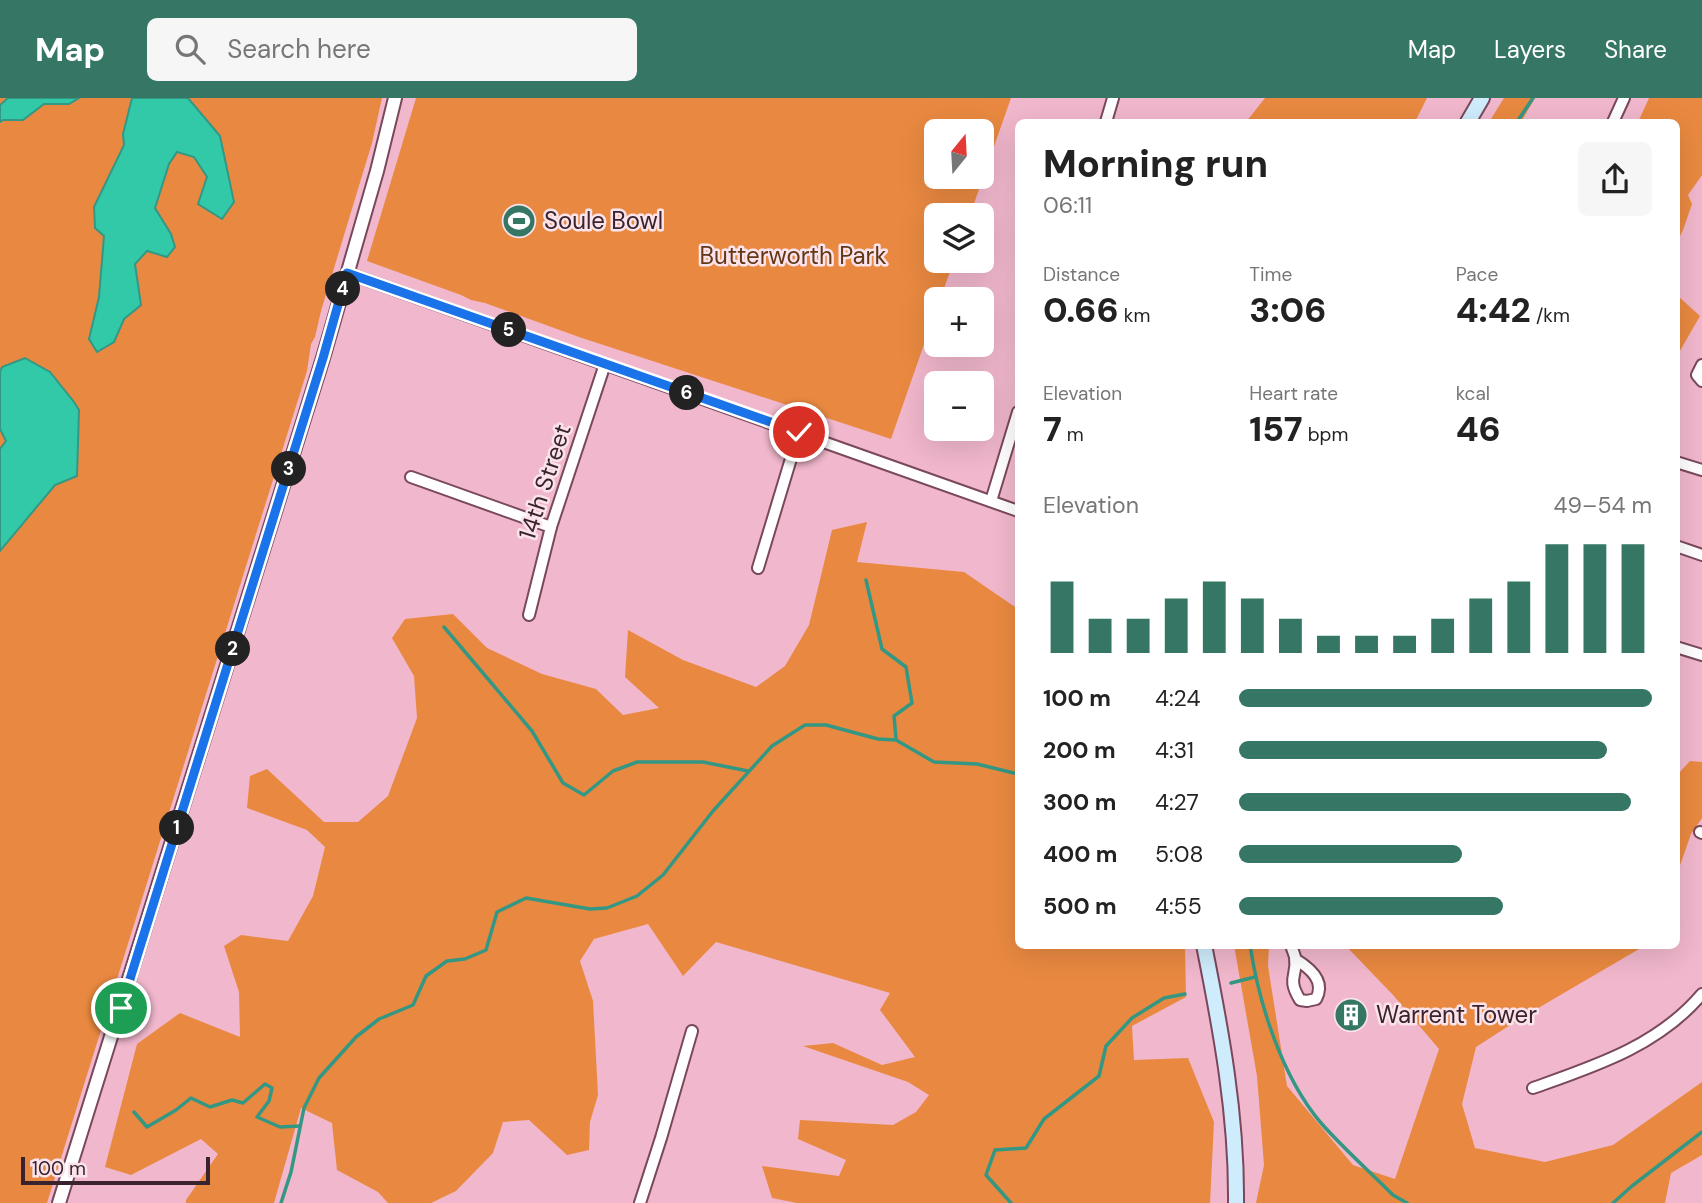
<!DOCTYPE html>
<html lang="en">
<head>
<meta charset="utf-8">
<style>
  body { margin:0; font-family:"DM Sans",sans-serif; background:#f6f6f6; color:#222; height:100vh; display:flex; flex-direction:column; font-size:26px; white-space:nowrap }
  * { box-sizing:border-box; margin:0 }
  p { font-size:23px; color:#767676 }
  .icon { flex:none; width:38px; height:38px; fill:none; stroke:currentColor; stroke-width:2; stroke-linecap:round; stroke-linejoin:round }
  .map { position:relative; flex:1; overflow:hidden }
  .details { position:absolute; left:1015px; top:21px; width:665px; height:830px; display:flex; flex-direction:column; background:#fff; border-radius:10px; box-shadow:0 7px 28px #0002 }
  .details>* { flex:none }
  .needle { width:46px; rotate:18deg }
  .buttons { position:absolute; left:924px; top:21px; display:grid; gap:14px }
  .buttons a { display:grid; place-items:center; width:70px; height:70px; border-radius:10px; background:#fff; box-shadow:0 7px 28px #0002; font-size:35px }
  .scale { position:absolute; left:21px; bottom:18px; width:189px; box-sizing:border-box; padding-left:7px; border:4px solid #3a232c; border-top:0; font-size:19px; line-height:24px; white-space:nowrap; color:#3a232c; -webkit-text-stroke:5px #fbe3eb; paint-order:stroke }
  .pin { position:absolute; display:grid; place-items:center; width:60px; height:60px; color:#fff; margin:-30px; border:4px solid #fff; border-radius:50%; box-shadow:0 2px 7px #0007 }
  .km { position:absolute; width:35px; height:35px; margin:-18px; border-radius:50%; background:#222; color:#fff; font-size:19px; line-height:35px; text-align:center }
  .round { display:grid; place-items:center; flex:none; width:74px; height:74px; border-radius:10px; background:#f6f6f6 }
  .head { display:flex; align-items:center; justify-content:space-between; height:119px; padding:0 28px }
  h1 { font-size:38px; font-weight:800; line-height:52px }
  .metrics { display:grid; grid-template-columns:repeat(3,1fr); gap:10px; height:119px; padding:7px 28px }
  .metrics div { display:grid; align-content:center }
  .metrics b { font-size:35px; font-weight:800 }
  .metrics small { font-size:19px; font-weight:400 }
  .metrics p { font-size:19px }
  .chart { height:196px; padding:14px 28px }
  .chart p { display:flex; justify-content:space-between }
  .chart svg { width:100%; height:126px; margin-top:7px; stroke:#357665; stroke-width:6 }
  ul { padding:0 28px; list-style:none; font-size:23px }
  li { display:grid; grid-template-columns:112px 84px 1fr; align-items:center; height:52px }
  li i { height:18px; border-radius:9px; background:#357665 }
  header { display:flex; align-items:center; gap:42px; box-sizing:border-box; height:98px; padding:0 35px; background:#357665; color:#fff }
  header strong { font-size:33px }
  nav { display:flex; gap:38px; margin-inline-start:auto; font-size:24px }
  .search { width:490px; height:63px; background:#f6f6f6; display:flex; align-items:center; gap:18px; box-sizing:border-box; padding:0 24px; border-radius:10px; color:#767676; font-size:26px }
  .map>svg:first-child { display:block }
  .green { fill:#e98941; fill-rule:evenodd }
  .water { fill:#32c9a9; stroke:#349784; stroke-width:2 }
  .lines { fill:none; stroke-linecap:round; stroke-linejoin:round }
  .stream { stroke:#349784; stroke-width:3.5 }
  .minor-casing { stroke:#79485c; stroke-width:14 }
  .tertiary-casing { stroke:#79485c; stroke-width:16 }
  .secondary-casing { stroke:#79485c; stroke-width:18 }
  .minor { stroke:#fff; stroke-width:10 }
  .tertiary { stroke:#fff; stroke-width:12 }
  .secondary { stroke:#ceecfc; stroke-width:14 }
  .route-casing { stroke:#fff; stroke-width:14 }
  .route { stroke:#1a73e8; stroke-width:9 }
  .labels { text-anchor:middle; stroke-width:5; stroke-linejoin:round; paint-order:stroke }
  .poi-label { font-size:24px; fill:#3a232c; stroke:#fbe3eb; text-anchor:start }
  .park-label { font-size:24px; fill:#633716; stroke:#fbe3eb }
  .street-label { font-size:24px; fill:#3a232c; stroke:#fbe3eb }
</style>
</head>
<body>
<header>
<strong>Map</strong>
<div class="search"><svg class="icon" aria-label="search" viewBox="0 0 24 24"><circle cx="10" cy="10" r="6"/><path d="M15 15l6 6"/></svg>Search here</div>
<nav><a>Map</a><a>Layers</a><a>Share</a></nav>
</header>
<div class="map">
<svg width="1702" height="1105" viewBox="0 0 1702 1105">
  <rect width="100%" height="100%" fill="#f1b7cc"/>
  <g class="green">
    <path d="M0,0H382L372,45L321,213L315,239L311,246L307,273L47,1105H0Z"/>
    <path d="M416,0H1011L970,117H936V163H954L940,201H936V212L891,341L579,239L485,205L471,202L461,197L367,163ZM936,33H982V79H936Z"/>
    <path d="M1265,0H1427L1415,24H1246Z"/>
    <path d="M1504,0H1535L1521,24H1489Z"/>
    <path d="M1649,0H1702V77L1688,97L1692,106L1683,132L1677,144L1676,24H1638Z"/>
    <path d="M1677,197L1700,218L1677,258Z"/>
    <path d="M867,424L857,464L964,474L1018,511V847H1185L1186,899L1132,928L1134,962L1188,960L1214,1024L1210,1105H797L772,1100L762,1068L839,1078L846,1062L798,1041L800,1022L893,1027L916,1014L929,997L908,984L803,948L833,945L882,967L915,959L880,912L890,895L716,844L683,878L648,826L594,841L580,863L593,903L598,997L590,1024L589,1052L567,1057L529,1022L503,1024L493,1055L456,1093L431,1105H388L378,1094L337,1072L332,1025L301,1010L274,1105H186V1102L218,1056L201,1041L131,1077L105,1069L137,946L180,915L240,939L239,894L224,848L241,837L288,843L313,798L325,749L307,732L247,710L250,678L267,671L324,724H358L388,698L417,620L414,578L392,540L405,521L453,516L487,550L542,576L596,591L623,617L659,610L625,579L628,532L683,562L756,589L785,568L809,527L832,432Z"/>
    <path d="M1690,663L1702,664V720L1691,736L1677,776V677Z"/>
    <path d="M1234,847H1269L1268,868L1287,988L1353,1067L1395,1081L1439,951L1393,897L1345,847H1646L1521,920L1476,949L1462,1006L1475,1050L1545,1064L1613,1047L1702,984V1057L1671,1075L1665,1105H1256L1264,1067L1257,978Z"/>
  </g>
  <g class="water">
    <path d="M8,0H79L69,6H44L23,22H3L0,24V7Z"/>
    <path d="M132,0H188L220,38L234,104L222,121L198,106L207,79L194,59L177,54L169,66L155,110L171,136L175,149L167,159L147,153L135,166L141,207L124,221L114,244L97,254L89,241L99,199L104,138L95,130L94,109L124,47L123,36Z"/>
    <path d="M25,260L50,274L74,304L79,312L77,378L55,387L0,453V351L6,343L0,331V274L2,269Z"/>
  </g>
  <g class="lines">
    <g class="stream">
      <path d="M1517,24L1533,0"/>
      <path d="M866,482L882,551L906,569L912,605L894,618L896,641"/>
      <path d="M444,529L532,633L563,685L584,697L613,673L637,664H703L748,673"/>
      <path d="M1250,847C1259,906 1282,979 1321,1025C1343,1050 1369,1073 1393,1097L1407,1105"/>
      <path d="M1231,885L1255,879"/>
      <path d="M134,1014L147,1029L176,1012L191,1000L210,1009L232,1002L243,1005L265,986L272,990L269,1003L257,1019L280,1029L300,1028"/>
      <path d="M281,1105L291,1074L304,1010L319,980L356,939L379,921L413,907L426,878L447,863L465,861L486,852L497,814L526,800L590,811L607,810L637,798L663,777L713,713L772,648L805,627H826L878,641L896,642L934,664L977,666L1018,676"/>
      <path d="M1011,1105L986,1077L995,1052L1026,1050L1044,1021L1099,978L1106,948L1132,920L1164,900L1185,896"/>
      <path d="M1613,1105L1632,1088L1702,1034"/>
    </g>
    <defs>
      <g id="minor">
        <path d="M1106,24L1113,0"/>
        <path d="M1613,24L1624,0"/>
        <path d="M347,175L1018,413"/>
        <path d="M1702,267L1697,277L1702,283"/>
        <path d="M1676,364L1702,372"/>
        <path d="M411,379L551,429"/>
        <path d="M991,403L1018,314"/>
        <path d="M1676,448L1702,457"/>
        <path d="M758,470L799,334"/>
        <path d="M529,517L551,429L605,266"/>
        <path d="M1676,549L1702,557"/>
        <path d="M1700,734L1702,735"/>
        <path d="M1291,847C1292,851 1294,855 1295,859C1298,879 1286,879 1300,902L1307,903L1316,901C1326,883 1310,870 1295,861"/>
        <path d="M1533,990C1595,968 1658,948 1702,896"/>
        <path d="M640,1105L661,1040L692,933"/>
      </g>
      <path id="tertiary" d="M59,1105L323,260L377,73L395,0"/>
      <g id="secondary">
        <path d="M1468,24L1482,0"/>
        <path d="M1204,847C1221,932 1237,1018 1236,1105"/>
      </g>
    </defs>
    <use href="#minor" class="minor-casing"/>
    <use href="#tertiary" class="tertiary-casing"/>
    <use href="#secondary" class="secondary-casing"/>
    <use href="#minor" class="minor"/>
    <use href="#tertiary" class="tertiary"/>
    <use href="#secondary" class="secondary"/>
  </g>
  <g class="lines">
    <defs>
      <path id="route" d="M121,910L323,260L347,175L799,334"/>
    </defs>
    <use href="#route" class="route-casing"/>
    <use href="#route" class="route"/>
  </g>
  <defs>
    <symbol id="stadium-disc" viewBox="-11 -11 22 22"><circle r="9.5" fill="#357665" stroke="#fbe3eb"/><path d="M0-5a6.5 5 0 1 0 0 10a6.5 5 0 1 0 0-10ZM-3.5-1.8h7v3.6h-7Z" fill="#fff"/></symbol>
    <symbol id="building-disc" viewBox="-11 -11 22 22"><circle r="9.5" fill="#357665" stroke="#fbe3eb"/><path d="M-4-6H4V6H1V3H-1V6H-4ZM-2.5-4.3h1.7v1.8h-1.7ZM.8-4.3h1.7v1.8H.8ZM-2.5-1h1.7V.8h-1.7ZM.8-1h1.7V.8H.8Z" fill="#fff"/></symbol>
  </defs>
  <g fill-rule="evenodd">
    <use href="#stadium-disc" x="500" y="104" width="38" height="38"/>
    <use href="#building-disc" x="1332" y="898" width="38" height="38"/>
  </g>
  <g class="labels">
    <g class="poi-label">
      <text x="544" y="131">Soule Bowl</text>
      <text x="1376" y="925">Warrent Tower</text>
    </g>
    <g class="park-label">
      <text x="793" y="166">Butterworth Park</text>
    </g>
    <g class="street-label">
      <text transform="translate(545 384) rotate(-72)" y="8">14th Street</text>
    </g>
  </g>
</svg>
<div class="buttons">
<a><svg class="needle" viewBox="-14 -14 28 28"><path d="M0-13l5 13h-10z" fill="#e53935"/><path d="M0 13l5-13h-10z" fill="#767676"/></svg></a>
<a><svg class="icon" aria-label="layers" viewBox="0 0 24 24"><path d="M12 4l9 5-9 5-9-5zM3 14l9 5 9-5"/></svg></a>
<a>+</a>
<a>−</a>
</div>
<div class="scale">100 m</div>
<div class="pin" style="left:121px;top:910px;background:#1e9e55"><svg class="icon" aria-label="arrive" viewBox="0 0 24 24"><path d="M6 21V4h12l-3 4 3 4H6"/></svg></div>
<div class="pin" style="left:799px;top:334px;background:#d93025"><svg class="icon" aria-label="check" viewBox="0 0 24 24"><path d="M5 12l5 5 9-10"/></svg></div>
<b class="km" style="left:177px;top:730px">1</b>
<b class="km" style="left:233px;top:551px">2</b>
<b class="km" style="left:289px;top:371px">3</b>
<b class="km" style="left:343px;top:191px">4</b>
<b class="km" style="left:509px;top:232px">5</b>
<b class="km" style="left:687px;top:295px">6</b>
<section class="details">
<div class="head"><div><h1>Morning run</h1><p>06:11</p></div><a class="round"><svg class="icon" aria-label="share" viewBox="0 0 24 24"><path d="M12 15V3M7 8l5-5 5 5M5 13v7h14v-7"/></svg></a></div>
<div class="metrics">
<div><p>Distance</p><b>0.66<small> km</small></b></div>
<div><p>Time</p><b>3:06</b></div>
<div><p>Pace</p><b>4:42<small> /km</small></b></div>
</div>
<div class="metrics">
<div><p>Elevation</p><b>7<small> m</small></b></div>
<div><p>Heart rate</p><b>157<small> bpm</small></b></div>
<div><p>kcal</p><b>46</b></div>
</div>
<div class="chart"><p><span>Elevation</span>49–54 m</p>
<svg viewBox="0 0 160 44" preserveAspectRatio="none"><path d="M5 44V19M15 44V32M25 44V32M35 44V25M45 44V19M55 44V25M65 44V32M75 44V38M85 44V38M95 44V38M105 44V32M115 44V25M125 44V19M135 44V6M145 44V6M155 44V6"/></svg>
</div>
<ul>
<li><b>100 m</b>4:24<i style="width:100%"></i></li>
<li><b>200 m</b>4:31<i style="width:89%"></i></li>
<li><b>300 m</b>4:27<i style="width:95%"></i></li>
<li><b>400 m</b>5:08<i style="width:54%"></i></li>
<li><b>500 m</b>4:55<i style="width:64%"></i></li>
</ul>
</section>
</div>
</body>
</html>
